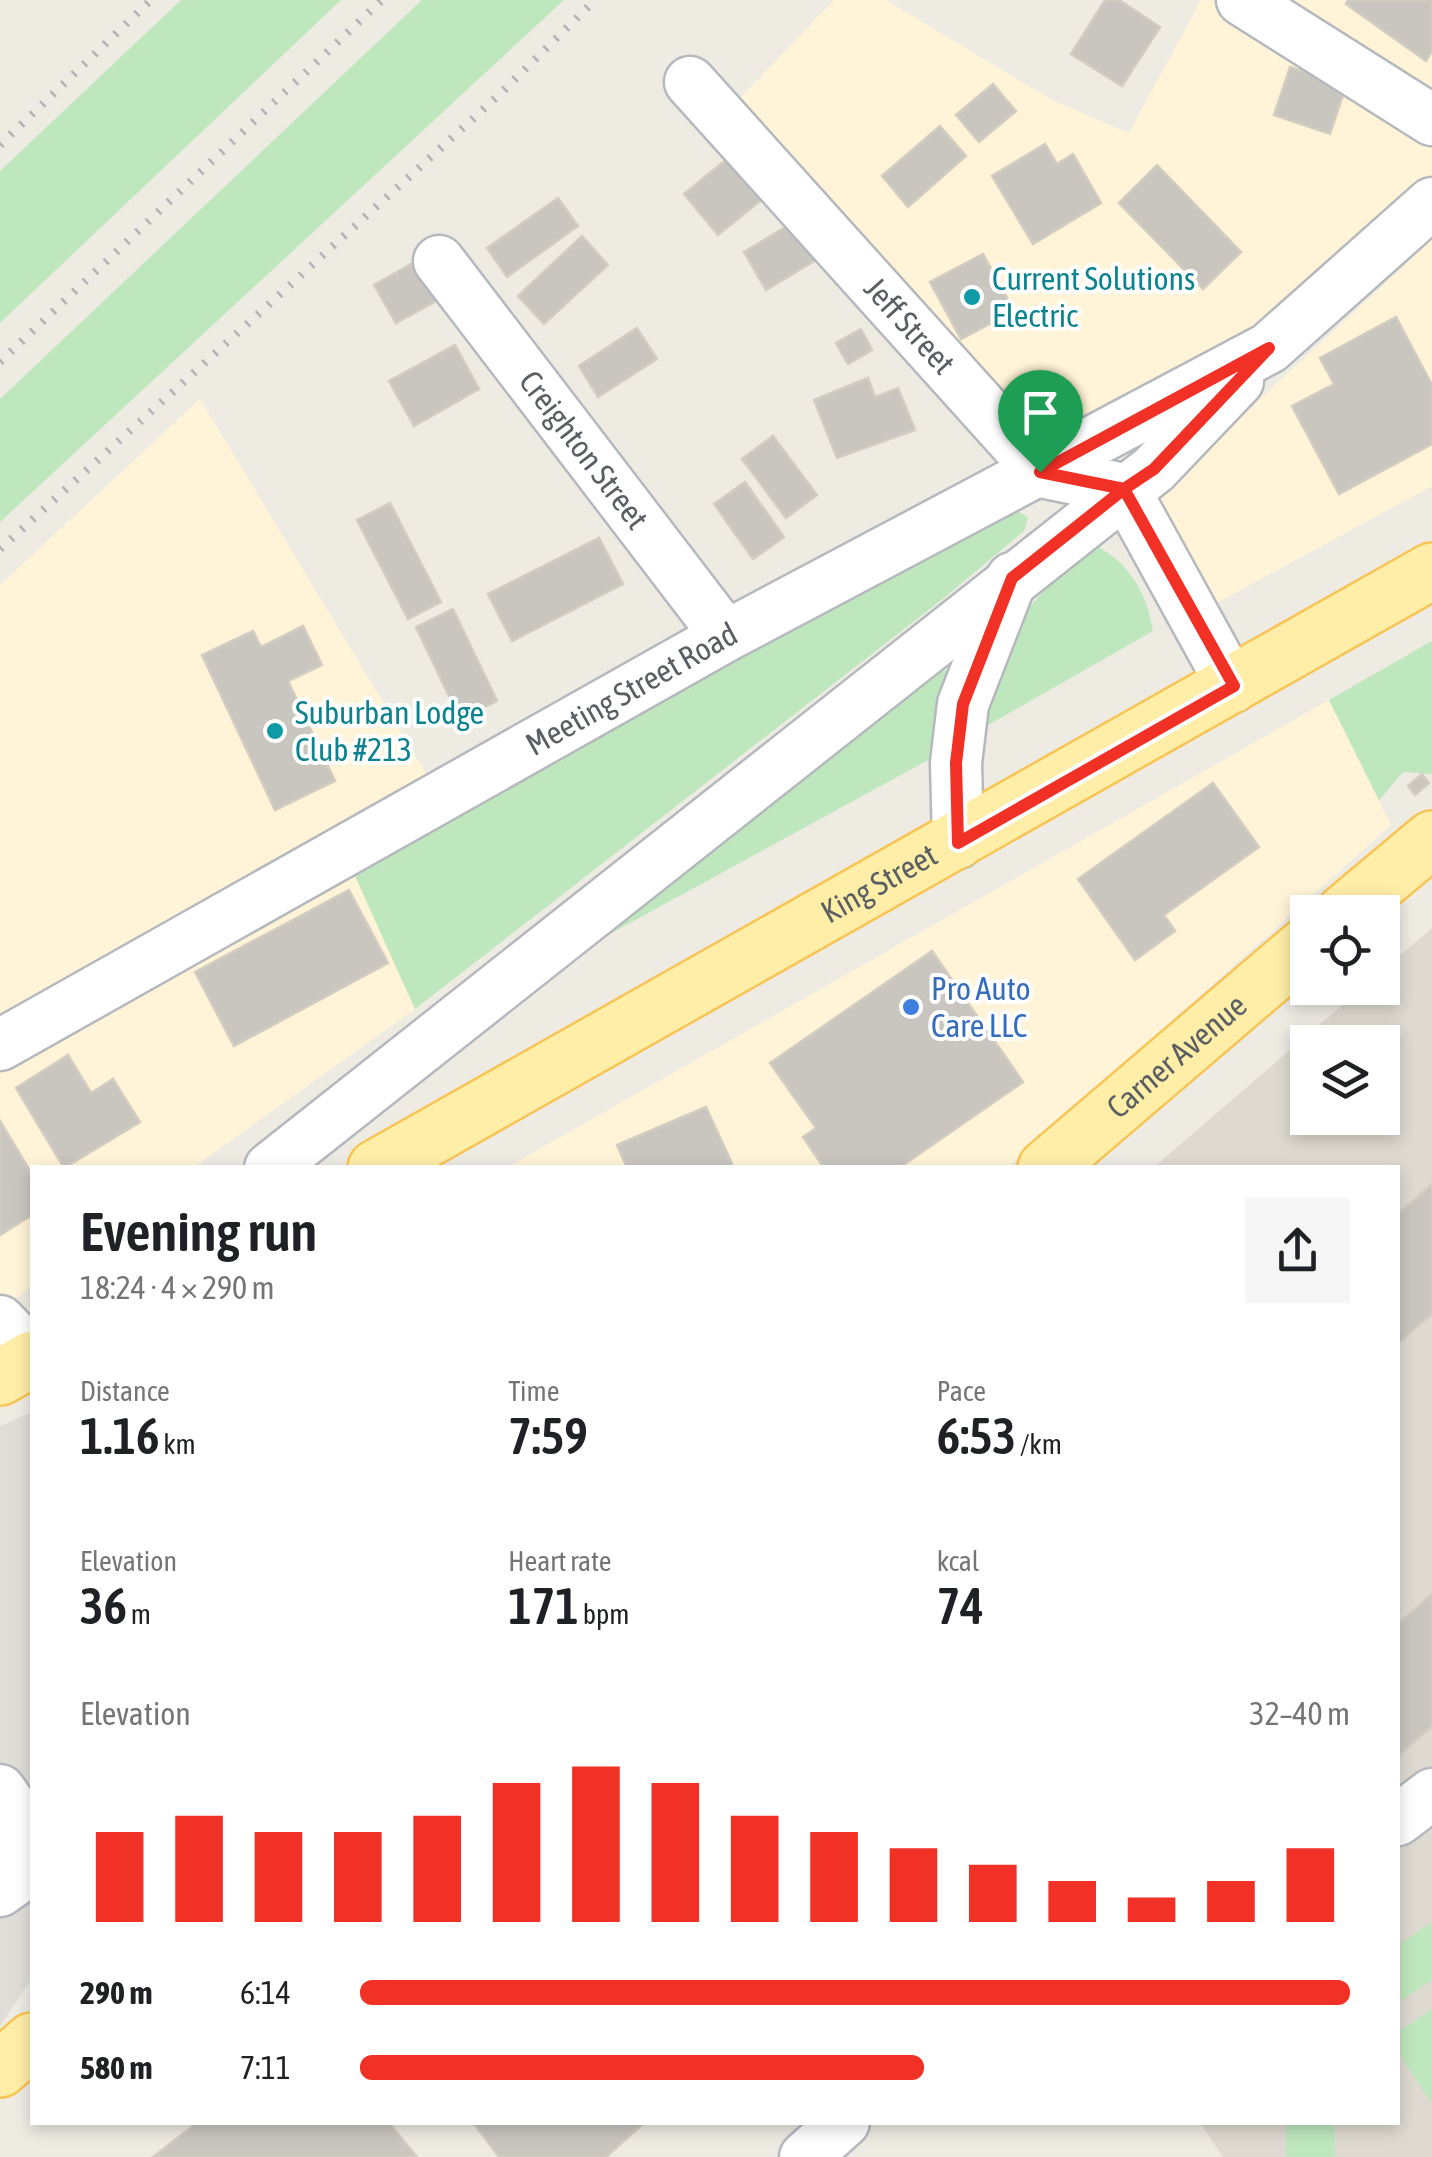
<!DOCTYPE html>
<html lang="en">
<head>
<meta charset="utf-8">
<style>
  body { margin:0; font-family:"Asap Condensed",sans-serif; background:#f6f6f6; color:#202124; height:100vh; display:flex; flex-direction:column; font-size:38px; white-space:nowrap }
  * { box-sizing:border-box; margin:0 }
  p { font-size:32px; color:#757577 }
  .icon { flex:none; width:55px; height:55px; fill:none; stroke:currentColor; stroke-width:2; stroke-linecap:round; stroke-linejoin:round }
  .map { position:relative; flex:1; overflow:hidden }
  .sheet { position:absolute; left:30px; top:1165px; width:1370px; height:960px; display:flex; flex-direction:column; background:#fff; border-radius:0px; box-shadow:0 5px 15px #0003 }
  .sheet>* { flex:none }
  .buttons { position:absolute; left:1290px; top:895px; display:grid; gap:20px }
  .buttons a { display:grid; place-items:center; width:110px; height:110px; border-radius:0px; background:#fff; box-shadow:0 5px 15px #0003; font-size:50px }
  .pin { position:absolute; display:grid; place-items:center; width:85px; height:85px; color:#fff; margin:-102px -42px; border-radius:50% 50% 50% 0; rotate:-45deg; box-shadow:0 0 10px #0007 }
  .pin .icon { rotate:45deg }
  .round { display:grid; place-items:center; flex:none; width:105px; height:105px; border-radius:0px; background:#f6f6f6 }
  .overview { display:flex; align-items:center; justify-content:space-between; height:170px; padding:0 50px }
  h1 { font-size:55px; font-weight:600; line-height:75px }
  .metrics { display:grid; grid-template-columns:repeat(3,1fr); gap:15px; height:170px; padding:10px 50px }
  .metrics div { display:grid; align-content:center }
  .metrics b { font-size:50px; font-weight:600 }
  .metrics small { font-size:28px; font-weight:400 }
  .metrics p { font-size:28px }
  .chart { height:280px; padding:20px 50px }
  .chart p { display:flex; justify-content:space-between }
  .chart svg { width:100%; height:180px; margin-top:10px; stroke:#f13026; stroke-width:6 }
  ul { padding:0 50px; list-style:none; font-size:32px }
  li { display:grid; grid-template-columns:160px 120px 1fr; align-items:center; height:75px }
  li i { height:25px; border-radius:12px; background:#f13026 }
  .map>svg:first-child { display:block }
  .commercial { fill:#fff4d7 }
  .industrial { fill:#dfddd7 }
  .education { fill:#dfdad1; fill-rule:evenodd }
  .green { fill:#bfe7be }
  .building { fill:#c9c6c0; stroke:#d3cdc1; stroke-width:2.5 }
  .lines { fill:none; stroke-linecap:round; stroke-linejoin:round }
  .minor-casing { stroke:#b5b9be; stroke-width:55 }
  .major-casing { stroke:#f8c453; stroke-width:60 }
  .minor { stroke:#fff; stroke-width:50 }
  .major { stroke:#ffeea7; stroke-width:55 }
  .rail { stroke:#b2b3b4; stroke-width:8; stroke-dasharray:2.5 12; stroke-linecap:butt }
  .route-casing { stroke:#fff; stroke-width:20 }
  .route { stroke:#f13026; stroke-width:12 }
  .culture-dot { fill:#0f9aa8; stroke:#fff; stroke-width:4 }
  .shop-dot { fill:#3f7fe0; stroke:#fff; stroke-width:4 }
  .labels { text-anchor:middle; stroke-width:8; stroke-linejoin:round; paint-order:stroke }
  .culture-label { font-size:32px; fill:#0d838f; stroke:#fff; text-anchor:start }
  .street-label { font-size:32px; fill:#5b5f64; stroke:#fff }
  .shop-label { font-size:32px; fill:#366cbe; stroke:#fff; text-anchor:start }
</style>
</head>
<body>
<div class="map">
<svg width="1432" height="2157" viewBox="0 0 1432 2157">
  <rect width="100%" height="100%" fill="#eeebe3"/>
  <g class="commercial">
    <path d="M834,0H886L1052,100L1129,133L1201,0H1432V203L1269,348L1041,472L722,117Z"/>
    <path d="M1432,235V486L1215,604L1154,497L1403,267Z"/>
    <path d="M200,399L441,798L345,852L415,1009L194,1167L32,1168V1286L0,1310V585Z"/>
    <path d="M1329,700L1391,825L1008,1167L506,1168Z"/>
  </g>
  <path class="industrial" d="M32,1412V1978L0,2026V1426Z"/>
  <path class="education" d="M1432,928V2157H1223L1200,2123L1398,2122V1168H1153L1362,988H1382L1383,970ZM1308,1042H1382V1118H1308Z"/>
  <g class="green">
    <path d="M181,0H341L0,323V171Z"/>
    <path d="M422,0H564L0,522V399Z"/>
    <path d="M1020,512L1028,518L1024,531L944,598L415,1009L349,863L1000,518Z"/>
    <path d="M1096,546C1130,563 1147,594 1153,631L983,728C973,664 1044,579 1096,546Z"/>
    <path d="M1432,641V774L1403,772L1379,800L1329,700Z"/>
    <path d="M949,669C962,696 940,733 930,759L553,965L937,672Z"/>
    <path d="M1432,1922V1980L1398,2003V1945Z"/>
    <path d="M1432,2009V2104L1398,2052V2032Z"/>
    <path d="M1286,2123H1334L1335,2157H1286Z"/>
  </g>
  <g class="building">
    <path d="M1105,0H1119L1160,27L1122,86L1071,54Z"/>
    <path d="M1348,0H1432V51L1426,61L1346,4Z"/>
    <path d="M1290,67L1346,86L1330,134L1274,115Z"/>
    <path d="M993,84L1016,111L979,142L956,115Z"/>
    <path d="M940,126L966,156L908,207L882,176Z"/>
    <path d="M1045,144L1057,164L1073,154L1101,203L1033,244L992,176Z"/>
    <path d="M733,154L766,196L718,235L684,194Z"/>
    <path d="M1157,165L1241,252L1203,289L1119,203Z"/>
    <path d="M558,198L578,226L507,277L487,248Z"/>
    <path d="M802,217L824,255L766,290L744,252Z"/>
    <path d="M582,236L608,265L544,324L518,296Z"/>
    <path d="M983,254L1014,311L961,339L930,282Z"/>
    <path d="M425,256L447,295L396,323L374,285Z"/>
    <path d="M1396,317L1432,385V444L1339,494L1292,406L1334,384L1320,358Z"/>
    <path d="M637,328L657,359L598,397L579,366Z"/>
    <path d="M861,329L872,350L848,364L836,343Z"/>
    <path d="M455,345L479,389L414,426L389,381Z"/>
    <path d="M868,378L875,397L898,388L915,430L837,458L814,400Z"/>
    <path d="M773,436L817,495L786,518L742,459Z"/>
    <path d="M745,482L784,537L753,559L714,504Z"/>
    <path d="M390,503L441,602L408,619L357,520Z"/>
    <path d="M599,538L623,584L512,641L488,594Z"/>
    <path d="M453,609L497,701L460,719L416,627Z"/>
    <path d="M303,626L322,665L288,681L335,781L275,810L202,655L253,631L261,647Z"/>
    <path d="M1422,774L1429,783L1415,795L1408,786Z"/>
    <path d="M1213,783L1259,847L1164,915L1175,931L1135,960L1078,879Z"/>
    <path d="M349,890L388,963L234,1046L195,972Z"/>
    <path d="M932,951L1023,1082L899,1168H824L803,1137L816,1128L770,1063Z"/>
    <path d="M68,1055L91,1093L113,1079L140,1122L64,1168L16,1088Z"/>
    <path d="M706,1107L734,1168H627L617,1145Z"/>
    <path d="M0,1121L32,1174V1215L0,1235Z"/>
    <path d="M1432,1184V1314L1398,1343V1214Z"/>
    <path d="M1432,1594V1726L1398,1756V1624Z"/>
    <path d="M198,2122H388L417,2157H153Z"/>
    <path d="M473,2122H645L606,2157H499Z"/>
  </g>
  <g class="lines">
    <defs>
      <g id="minor">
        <path d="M1242,0L1432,120"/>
        <path id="s1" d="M690,82L1041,472L1124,489L1233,687"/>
        <path id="s2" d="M439,261L726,636"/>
        <path d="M958,843L956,763L963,704L1012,578"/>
        <path id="s3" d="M0,1045L726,636L1269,348L1432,203"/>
        <path d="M270,1168L1154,469L1238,381"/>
        <path d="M0,1321L28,1350"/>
        <path d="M0,1790L14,1810V1881L0,1891"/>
        <path d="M1398,1820L1432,1794"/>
        <path d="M805,2157L844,2122"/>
      </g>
      <g id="major">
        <path d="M1345,912L1432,839"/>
        <path id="s4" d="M376,1168L1432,571"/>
        <path id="s5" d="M1046,1168L1308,944"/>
        <path d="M0,1377L32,1359"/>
        <path d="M0,2069L32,2041"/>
      </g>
    </defs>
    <use href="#minor" class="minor-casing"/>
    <use href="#major" class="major-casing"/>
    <use href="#minor" class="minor"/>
    <use href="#major" class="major"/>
    <g class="rail">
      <path d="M0,145L151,0"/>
      <path d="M0,362L382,0"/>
      <path d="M0,549L499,95L595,0"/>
    </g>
  </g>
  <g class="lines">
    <defs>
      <path id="route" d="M1040,472L1124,489L1012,578L963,704L956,763L958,843L1234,686L1124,489L1154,469L1269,348L1040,472"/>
    </defs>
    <use href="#route" class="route-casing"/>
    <use href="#route" class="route"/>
  </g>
  <g class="culture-dot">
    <circle cx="972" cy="297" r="10"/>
    <circle cx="275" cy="731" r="10"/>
  </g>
  <circle class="shop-dot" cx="911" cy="1007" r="10"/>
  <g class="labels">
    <g class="culture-label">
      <text x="992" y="290">Current Solutions<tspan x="992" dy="37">Electric</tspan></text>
      <text x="295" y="724">Suburban Lodge<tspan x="295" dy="37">Club #213</tspan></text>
    </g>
    <g class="street-label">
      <text dy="11" stroke="none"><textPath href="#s1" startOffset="328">Jeff Street</textPath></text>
      <text dy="11" stroke="none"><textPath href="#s2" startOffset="238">Creighton Street</textPath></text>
      <text dy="11" stroke="none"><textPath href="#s3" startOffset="725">Meeting Street Road</textPath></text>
      <text dy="11" stroke="none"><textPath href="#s4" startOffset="578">King Street</textPath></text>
      <text dy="11" stroke="none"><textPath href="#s5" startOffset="172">Carner Avenue</textPath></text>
    </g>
    <g class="shop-label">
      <text x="931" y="1000">Pro Auto<tspan x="931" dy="37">Care LLC</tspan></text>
    </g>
  </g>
</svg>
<div class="buttons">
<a><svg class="icon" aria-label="locate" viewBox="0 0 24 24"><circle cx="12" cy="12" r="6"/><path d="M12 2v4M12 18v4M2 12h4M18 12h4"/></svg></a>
<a><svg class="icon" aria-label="layers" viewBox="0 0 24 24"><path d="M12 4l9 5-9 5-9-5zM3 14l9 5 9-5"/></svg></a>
</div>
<div class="pin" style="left:1040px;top:472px;background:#1e9e55"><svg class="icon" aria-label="arrive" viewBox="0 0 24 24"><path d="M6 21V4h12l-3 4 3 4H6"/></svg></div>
<section class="sheet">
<div class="overview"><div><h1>Evening run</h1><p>18:24 · 4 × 290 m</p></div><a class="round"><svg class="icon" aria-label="share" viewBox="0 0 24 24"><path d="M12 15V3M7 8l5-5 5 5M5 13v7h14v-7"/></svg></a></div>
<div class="metrics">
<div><p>Distance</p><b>1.16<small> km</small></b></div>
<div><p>Time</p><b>7:59</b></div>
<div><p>Pace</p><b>6:53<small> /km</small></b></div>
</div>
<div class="metrics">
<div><p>Elevation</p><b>36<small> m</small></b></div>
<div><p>Heart rate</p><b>171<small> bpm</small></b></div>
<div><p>kcal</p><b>74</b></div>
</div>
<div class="chart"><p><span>Elevation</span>32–40 m</p>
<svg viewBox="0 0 160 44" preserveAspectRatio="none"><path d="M5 44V22M15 44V18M25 44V22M35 44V22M45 44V18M55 44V10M65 44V6M75 44V10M85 44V18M95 44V22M105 44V26M115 44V30M125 44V34M135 44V38M145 44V34M155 44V26"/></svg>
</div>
<ul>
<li><b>290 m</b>6:14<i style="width:100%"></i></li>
<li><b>580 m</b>7:11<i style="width:57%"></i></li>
</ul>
</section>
</div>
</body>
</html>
